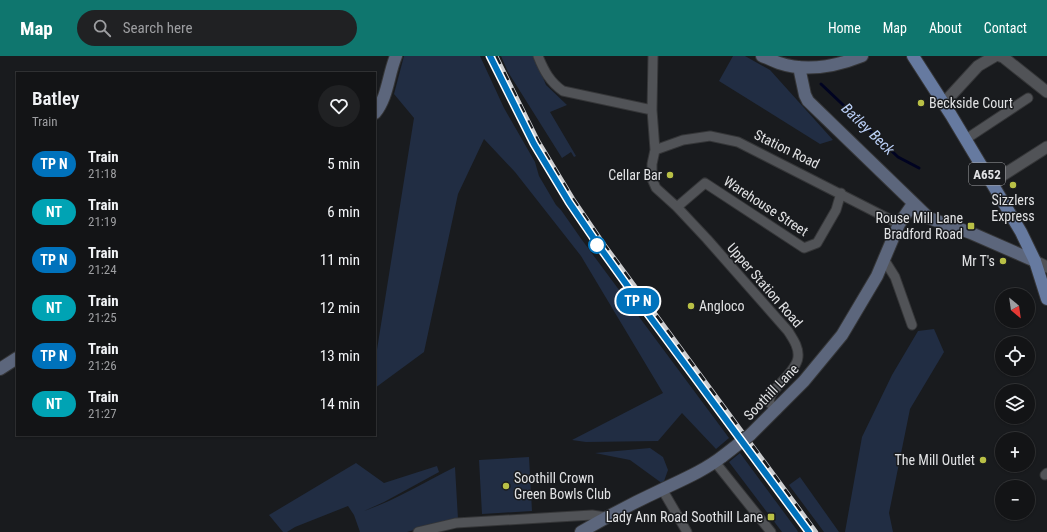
<!DOCTYPE html>
<html lang="en">
<head>
<meta charset="utf-8">
<style>
  body { margin:0; font-family:"Roboto Condensed",sans-serif; background:#202123; color:#f1f3f6; height:100vh; display:flex; flex-direction:column; font-size:15px; white-space:nowrap }
  * { box-sizing:border-box; margin:0 }
  p { font-size:13px; color:#9d9ea1 }
  .icon { flex:none; width:22px; height:22px; fill:none; stroke:currentColor; stroke-width:2; stroke-linecap:round; stroke-linejoin:round }
  .map { position:relative; flex:1; overflow:hidden }
  .drawer { position:absolute; left:16px; top:16px; width:360px; height:364px; display:flex; flex-direction:column; background:#131416; border-radius:0px; box-shadow:0 1px 3px #0004,0 0 0 1px #323335 }
  .drawer>* { flex:none }
  .badge { padding:0 8px; border-radius:13px; font-size:14px; line-height:26px }
  .needle { width:26px; rotate:151deg }
  .tools { position:absolute; left:995px; top:232px; display:grid; gap:8px }
  .tools a { display:grid; place-items:center; width:40px; height:40px; border-radius:50%; background:#131416; box-shadow:0 1px 3px #0004,0 0 0 1px #323335; font-size:20px }
  .map>.badge { position:absolute; translate:-50% -50%; box-shadow:0 0 0 2px #fff }
  .round { display:grid; place-items:center; flex:none; width:42px; height:42px; border-radius:21px; background:#202123 }
  .headline { display:flex; align-items:center; justify-content:space-between; height:68px; padding:0 16px }
  h1 { font-size:19px; font-weight:600; line-height:30px }
  ul { padding:0; list-style:none }
  li { display:flex; align-items:center; gap:12px; height:48px; padding:0 16px }
  li div { flex:1 }
  li b { display:block; font-size:15px }
  li em { font-style:normal }
  li .badge { min-width:44px; font-weight:700; text-align:center }
  header { display:flex; align-items:center; gap:24px; box-sizing:border-box; height:56px; padding:0 20px; background:#0f766e; color:#fff }
  header strong { font-size:19px }
  nav { display:flex; gap:22px; margin-inline-start:auto; font-size:14px }
  .search { width:280px; height:36px; background:#202123; display:flex; align-items:center; gap:10px; box-sizing:border-box; padding:0 14px; border-radius:22px; color:#9d9ea1; font-size:15px }
  .map>svg:first-child { display:block }
  .green { fill:#212d43 }
  .lines { fill:none; stroke-linecap:round; stroke-linejoin:round }
  .stream { stroke:#000321; stroke-width:3 }
  .minor-casing { stroke:#353638; stroke-width:11 }
  .tertiary-casing { stroke:#353638; stroke-width:13 }
  .secondary-casing { stroke:#353638; stroke-width:14 }
  .primary-casing { stroke:#353638; stroke-width:14 }
  .minor { stroke:#515357; stroke-width:9 }
  .tertiary { stroke:#515357; stroke-width:11 }
  .secondary { stroke:#5c667c; stroke-width:12 }
  .primary { stroke:#667aa0; stroke-width:12 }
  .rail-casing { stroke:#cacbcd; stroke-width:4.5 }
  .rail { stroke:#191b1e; stroke-width:3; stroke-dasharray:9; stroke-linecap:butt }
  .secondary-bridge-casing { stroke:#353638; stroke-width:14; stroke-linecap:butt }
  .secondary-bridge { stroke:#5c667c; stroke-width:12 }
  .line-casing { stroke:#fff; stroke-width:9 }
  .line { stroke:#0072bc; stroke-width:6 }
  .poi-dot { fill:#b9c046; stroke:#191b1e; stroke-width:1.5 }
  .stop-dot { fill:#fff; stroke:#0072bc; stroke-width:2 }
  .labels { text-anchor:middle; stroke-width:3; stroke-linejoin:round; paint-order:stroke }
  .shield { fill:#191b1e; stroke:#a5a6a9; stroke-width:1 }
  .shield-label { font-size:13px; font-weight:bold; fill:#e1e2e4 }
  .poi-label { font-size:14px; fill:#e1e2e4; stroke:#191b1e; text-anchor:end }
  .street-label { font-size:14px; fill:#e1e2e4; stroke:#191b1e }
  .water-label { font-size:15px; font-style:italic; fill:#bbd0f8; stroke:#191b1e }
</style>
</head>
<body>
<header>
<strong>Map</strong>
<div class="search"><svg class="icon" aria-label="search" viewBox="0 0 24 24"><circle cx="10" cy="10" r="6"/><path d="M15 15l6 6"/></svg>Search here</div>
<nav><a>Home</a><a>Map</a><a>About</a><a>Contact</a></nav>
</header>
<div class="map">
<svg width="1047" height="476" viewBox="0 0 1047 476">
  <rect width="100%" height="100%" fill="#191b1e"/>
  <path class="green" d="M 404,0 L 480,0 L 504,52 L 535,106 L 539,120 L 556,149 L 561,154 L 582,184 L 729,382 L 716,393 L 682,357 L 658,385 L 586,386 L 572,384 L 663,337 L 581,200 L 515,116 L 484,83 L 458,138 L 424,296 L 375,332 L 375,306 L 414,62 L 394,38 Z
    M 501,0 L 534,0 L 546,29 L 567,49 L 550,56 L 576,100 L 574,101 L 571,96 L 562,102 L 508,16 Z
    M 733,0 L 745,0 L 770,14 L 833,84 L 820,88 L 719,25 Z
    M 934,273 L 944,296 L 910,353 L 889,457 L 893,476 L 845,476 L 862,381 L 892,319 L 918,275 Z
    M 650,392 L 663,401 L 668,414 L 663,428 L 630,404 L 595,397 Z
    M 740,397 L 797,474 L 798,476 L 782,476 L 729,406 Z
    M 529,401 L 532,455 L 482,458 L 479,404 Z
    M 356,407 L 384,427 L 437,410 L 439,416 L 384,446 L 364,455 C 396,444 425,426 455,411 L 458,463 L 441,466 L 407,476 L 360,476 L 354,459 L 348,450 L 295,471 L 287,476 L 283,476 L 269,459 Z
    M 800,421 L 839,476 L 824,476 L 789,429 Z"/>
  <g class="lines">
    <path class="stream" d="M 821,28 L 898,101 L 919,112"/>
    <g class="minor-casing">
      <path id="minor" d="M 538,0 C 544,15 550,26 563,35 L 652,54
        M 653,0 L 652,54 L 655,94 L 652,108 L 652,123 L 656,132 L 677,151 L 707,183 L 788,275 C 793,283 799,291 798,301 C 797,317 765,336 770,347 C 771,349 775,352 777,354
        M 966,83 L 1028,42
        M 655,94 L 683,84 L 710,80 L 738,86 L 899,168
        M 677,151 L 705,127 L 804,192 L 817,187 L 836,154 L 841,137
        M 885,205 L 895,221 L 912,269
        M 715,406 L 771,476
        M 1045,419 L 1047,417
        M 662,433 L 687,476
        M 418,476 L 456,467 L 592,459 L 605,461"/>
    </g>
    <g class="tertiary-casing">
      <path id="tertiary" d="M 1000,0 L 1003,1 L 1047,36
        M 944,47 L 978,10 L 995,0
        M 992,126 L 1047,91
        M 1035,205 L 1047,211"/>
    </g>
    <g class="secondary-casing">
      <path id="secondary" d="M 762,0 C 768,2 773,5 779,7 C 806,16 837,10 862,0
        M 799,11 L 805,39 L 808,45 L 929,162 L 971,177 L 1035,205
        M 375,57 C 388,41 388,19 396,0
        M 0,313 L 17,302
        M 750,379 L 804,325 L 842,279 L 877,220 L 899,168 L 913,148
        M 581,476 C 608,460 635,446 663,433 C 684,423 705,414 723,400"/>
    </g>
    <g class="primary-casing">
      <path id="primary" d="M 913,0 L 951,59 L 1021,176 L 1035,205 L 1047,243"/>
    </g>
    <use href="#minor" class="minor"/>
    <use href="#tertiary" class="tertiary"/>
    <use href="#secondary" class="secondary"/>
    <use href="#primary" class="primary"/>
    <g class="rail-casing">
      <path id="rail" d="M 496,0 L 538,85 L 573,143 L 603,187 L 816,476"/>
    </g>
    <use href="#rail" class="rail"/>
    <g class="secondary-bridge-casing">
      <path id="secondary-bridge" d="M 723,400 L 750,379"/>
    </g>
    <use href="#secondary-bridge" class="secondary-bridge"/>
  </g>
  <g class="lines">
    <g class="line-casing">
      <path id="line" d="M 490,0 L 534,88 L 569,146 L 599,190 L 642,250 L 809,476"/>
    </g>
    <use href="#line" class="line"/>
  </g>
  <g class="poi-dot">
    <circle cx="921" cy="47" r="4"/>
    <circle cx="670" cy="119" r="4"/>
    <circle cx="1013" cy="129" r="4"/>
    <rect x="967" y="166" width="8" height="8" rx="2"/>
    <circle cx="1003" cy="205" r="4"/>
    <circle cx="691" cy="250" r="4"/>
    <circle cx="983" cy="404" r="4"/>
    <circle cx="506" cy="430" r="4"/>
    <rect x="767" y="457" width="8" height="8" rx="2"/>
  </g>
  <circle class="stop-dot" cx="597" cy="189" r="8"/>
  <g class="labels">
    <rect class="shield" x="969" y="107" width="36" height="22" rx="3"/>
    <g class="shield-label">
      <text x="987" y="123">A652</text>
    </g>
    <g class="poi-label">
      <text x="929" y="52" text-anchor="start">Beckside Court</text>
      <text x="662" y="124">Cellar Bar</text>
      <text x="1013" y="149" text-anchor="middle">Sizzlers<tspan x="1013" dy="16">Express</tspan></text>
      <text x="963" y="167">Rouse Mill Lane<tspan x="963" dy="16">Bradford Road</tspan></text>
      <text x="995" y="210">Mr T's</text>
      <text x="699" y="255" text-anchor="start">Angloco</text>
      <text x="975" y="409">The Mill Outlet</text>
      <text x="514" y="427" text-anchor="start">Soothill Crown<tspan x="514" dy="16">Green Bowls Club</tspan></text>
      <text x="763" y="466">Lady Ann Road Soothill Lane</text>
    </g>
    <g class="street-label">
      <text transform="translate(787 93) rotate(26)" y="5">Station Road</text>
      <text transform="translate(766 150) rotate(33)" y="5">Warehouse Street</text>
      <text transform="translate(765 229) rotate(49)" y="5">Upper Station Road</text>
      <text transform="translate(771 336) rotate(-46)" y="5">Soothill Lane</text>
    </g>
    <g class="water-label">
      <text transform="translate(868 73) rotate(44)" y="5">Batley Beck</text>
    </g>
  </g>
</svg>
<div class="tools">
<a><svg class="needle" viewBox="-14 -14 28 28"><path d="M0-13l5 13h-10z" fill="#e53935"/><path d="M0 13l5-13h-10z" fill="#9d9ea1"/></svg></a>
<a><svg class="icon" aria-label="locate" viewBox="0 0 24 24"><circle cx="12" cy="12" r="6"/><path d="M12 2v4M12 18v4M2 12h4M18 12h4"/></svg></a>
<a><svg class="icon" aria-label="layers" viewBox="0 0 24 24"><path d="M12 4l9 5-9 5-9-5zM3 14l9 5 9-5"/></svg></a>
<a>+</a>
<a>−</a>
</div>
<b class="badge" style="left:638px;top:245px;background:#0072bc;color:#fff">TP N</b>
<section class="drawer">
<div class="headline"><div><h1>Batley</h1><p>Train</p></div><a class="round"><svg class="icon" aria-label="heart" viewBox="0 0 24 24"><path d="M12 20l-8-8c-3-5 5-10 8-4 3-6 11-1 8 4z"/></svg></a></div>
<ul>
<li><span class="badge" style="background:#0072bc;color:#fff">TP N</span><div><b>Train</b><p>21:18</p></div><em>5 min</em></li>
<li><span class="badge" style="background:#00a3b4;color:#fff">NT</span><div><b>Train</b><p>21:19</p></div><em>6 min</em></li>
<li><span class="badge" style="background:#0072bc;color:#fff">TP N</span><div><b>Train</b><p>21:24</p></div><em>11 min</em></li>
<li><span class="badge" style="background:#00a3b4;color:#fff">NT</span><div><b>Train</b><p>21:25</p></div><em>12 min</em></li>
<li><span class="badge" style="background:#0072bc;color:#fff">TP N</span><div><b>Train</b><p>21:26</p></div><em>13 min</em></li>
<li><span class="badge" style="background:#00a3b4;color:#fff">NT</span><div><b>Train</b><p>21:27</p></div><em>14 min</em></li>
</ul>
</section>
</div>
</body>
</html>
